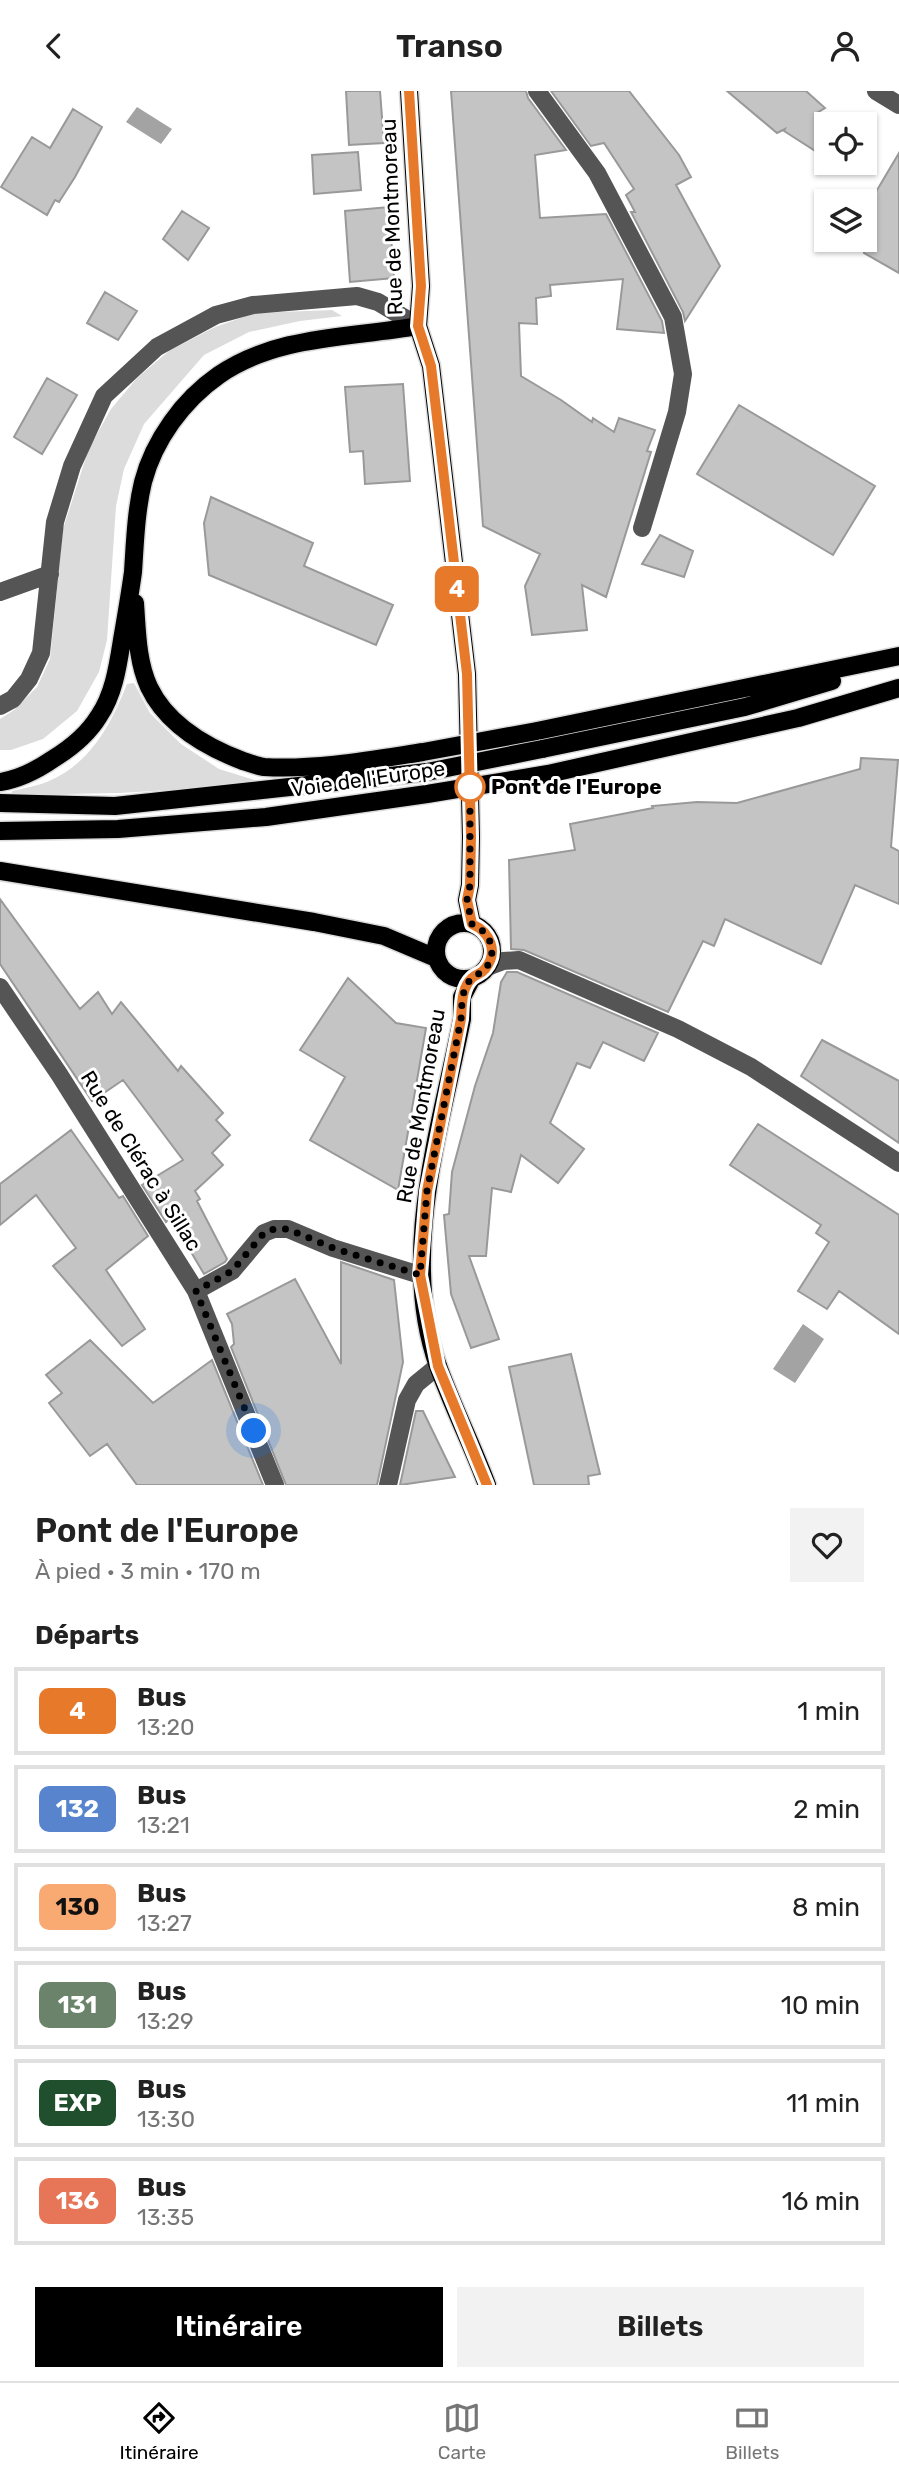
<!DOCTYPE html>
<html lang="fr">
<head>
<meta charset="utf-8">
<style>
  body { margin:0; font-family:Rubik,sans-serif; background:#f2f2f2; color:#222; height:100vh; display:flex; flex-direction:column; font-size:26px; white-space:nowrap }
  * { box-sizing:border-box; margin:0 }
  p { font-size:23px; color:#767676 }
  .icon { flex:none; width:38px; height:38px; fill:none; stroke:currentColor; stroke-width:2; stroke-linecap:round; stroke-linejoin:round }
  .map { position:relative; height:1394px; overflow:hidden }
  .panel { display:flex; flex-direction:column; background:#fff; flex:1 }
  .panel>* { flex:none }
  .badge { padding:0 14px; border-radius:10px; font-size:24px; line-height:46px }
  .buttons { position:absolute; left:814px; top:21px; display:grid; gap:14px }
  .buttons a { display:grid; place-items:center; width:63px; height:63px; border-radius:0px; background:#fff; box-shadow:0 2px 5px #0004; font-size:35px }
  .you { position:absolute; width:35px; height:35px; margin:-18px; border:5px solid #fff; border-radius:50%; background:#1a73e8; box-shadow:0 0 0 10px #1a73e833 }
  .map>.badge { position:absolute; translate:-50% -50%; box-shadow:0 0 0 4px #fff }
  h2 { padding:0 35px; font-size:26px; line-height:63px }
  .round { display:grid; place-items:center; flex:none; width:74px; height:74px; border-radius:0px; background:#f2f2f2 }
  .overview { display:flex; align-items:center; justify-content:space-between; height:119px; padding:0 35px }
  h1 { font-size:33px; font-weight:600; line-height:52px }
  .action { display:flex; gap:14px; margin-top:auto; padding:14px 35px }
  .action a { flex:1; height:80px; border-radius:0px; background:#000; color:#fff; font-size:28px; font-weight:600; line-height:80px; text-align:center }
  .action a+a { background:#f2f2f2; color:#222 }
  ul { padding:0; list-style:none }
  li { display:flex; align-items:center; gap:21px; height:88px; margin:0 14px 10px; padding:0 21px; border:4px solid #e0e0e0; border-radius:0px }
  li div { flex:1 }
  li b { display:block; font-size:26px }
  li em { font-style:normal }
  li .badge { min-width:77px; font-weight:700; text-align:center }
  header { display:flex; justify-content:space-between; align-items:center; height:91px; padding:0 35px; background:#fff; font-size:32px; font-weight:600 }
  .tab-bar { display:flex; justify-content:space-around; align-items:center; height:98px; border-top:2px solid #e0e0e0; background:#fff; font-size:19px; color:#767676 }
  .tab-bar a { display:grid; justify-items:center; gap:4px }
  .tab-bar .on { color:#000 }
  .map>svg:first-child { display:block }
  .green { fill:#dcdcdc }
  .water { fill:#a3a3a3 }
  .building { fill:#c4c4c4; stroke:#999; stroke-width:2 }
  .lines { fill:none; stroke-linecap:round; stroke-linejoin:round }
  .major-casing { stroke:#dbdbdb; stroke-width:21 }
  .minor { stroke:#555; stroke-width:18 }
  .major { stroke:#000; stroke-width:18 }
  .major-bridge-casing { stroke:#dbdbdb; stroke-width:21; stroke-linecap:butt }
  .major-bridge { stroke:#000; stroke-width:18 }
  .line-casing { stroke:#fff; stroke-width:16 }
  .line { stroke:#e7792b; stroke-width:10 }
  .walk { stroke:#000; stroke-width:7; stroke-dasharray:0 12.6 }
  .stop-dot { fill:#fff; stroke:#e7792b; stroke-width:3.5 }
  .labels { text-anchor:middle; stroke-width:6; stroke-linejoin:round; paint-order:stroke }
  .street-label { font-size:21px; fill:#000; stroke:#fff }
  .stop-label { font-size:21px; font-weight:bold; fill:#000; stroke:#fff; text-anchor:start }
</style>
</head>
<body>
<header><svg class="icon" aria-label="back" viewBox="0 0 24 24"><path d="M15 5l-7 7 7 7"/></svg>Transo<svg class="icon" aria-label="person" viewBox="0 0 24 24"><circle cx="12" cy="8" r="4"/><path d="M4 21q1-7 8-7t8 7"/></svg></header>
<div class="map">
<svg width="899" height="1394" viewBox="0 0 899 1394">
  <rect width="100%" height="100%" fill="#fff"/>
  <path class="green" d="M 332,219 L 342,225 L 300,230 L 249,241 L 204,264 L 144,333 L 124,378 L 116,415 L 107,549 L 99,581 L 77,620 L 43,648 L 11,659 L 0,659 L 0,628 L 14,619 L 37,596 L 50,568 L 63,438 L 89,357 L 111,318 L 137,287 L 169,260 L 215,236 L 255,222 Z
    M 134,592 L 150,622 L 181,653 L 219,678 L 267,693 L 120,702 L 12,704 L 12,700 C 24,697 38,695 49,690 C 91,672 111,633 127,593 Z"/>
  <path class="water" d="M 137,16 L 172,38 L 161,53 L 126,31 Z
    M 803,1233 L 824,1248 L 795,1292 L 773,1278 Z"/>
  <path class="building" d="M 346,0 L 380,0 L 384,52 L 349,54 Z
    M 451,0 L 526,0 L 528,7 L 566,59 L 535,64 L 540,127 L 606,123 L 662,230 L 664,242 L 617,238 L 623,188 L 550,194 L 551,205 L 536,207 L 537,233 L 519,232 L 521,285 L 561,309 L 592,331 L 593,327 L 614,341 L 619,327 L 655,339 L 647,360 L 651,361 L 606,506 L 582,494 L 587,539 L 532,544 L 525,495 L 540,463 L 483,435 Z
    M 551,0 L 629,0 L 679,64 L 691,86 L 676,94 L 720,175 L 685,230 L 683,221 L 631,121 L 635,121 L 626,104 L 634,98 L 604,52 L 591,55 Z
    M 727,0 L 806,0 L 825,17 L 815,23 L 833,33 L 826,33 L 826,47 L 817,61 L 784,40 L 785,38 L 777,42 Z
    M 73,18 L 102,36 L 75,86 L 59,111 L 55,109 L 47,124 L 1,96 L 32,46 L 50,57 Z
    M 358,61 L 361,99 L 314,103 L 312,64 Z
    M 899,62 L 899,182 L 864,162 L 864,121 Z
    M 389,116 L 394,187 L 350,191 L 345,120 Z
    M 182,120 L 209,137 L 188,169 L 163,148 Z
    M 105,201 L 137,220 L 118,249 L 87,232 Z
    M 47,287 L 77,304 L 42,363 L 14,346 Z
    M 403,293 L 410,390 L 365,393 L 363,360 L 350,361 L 345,296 Z
    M 739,314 L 875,395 L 833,464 L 697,383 Z
    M 211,406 L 313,452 L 304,475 L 393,514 L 376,554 L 209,484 L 204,432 Z
    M 660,444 L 693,460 L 684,486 L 642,473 Z
    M 861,667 L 898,669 L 891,756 L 899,760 L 899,813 L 855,794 L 821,873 L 725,828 L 714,855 L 703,850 L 668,921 L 524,859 L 511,858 L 509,769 L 575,759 L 570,733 L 653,717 L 652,715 L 697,711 L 737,712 L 860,678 Z
    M 0,808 L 80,918 L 98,901 L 112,923 L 121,911 L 178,980 L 181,975 L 223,1022 L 216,1029 L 230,1044 L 212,1062 L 223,1074 L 195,1100 L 200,1108 L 197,1110 L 227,1168 L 225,1171 L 204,1183 L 171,1127 L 166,1131 L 142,1094 L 183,1069 L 123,989 L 92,1010 L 0,873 Z
    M 507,881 L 517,881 L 658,942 L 644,970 L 603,951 L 590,977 L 577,972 L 550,1032 L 584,1058 L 558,1092 L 521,1064 L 511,1101 L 492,1097 L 486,1165 L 469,1165 L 499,1248 L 471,1257 L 451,1203 L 444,1124 L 449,1123 L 452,1081 L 475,995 L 493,942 L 501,891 Z
    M 348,887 L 396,932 L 426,937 L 398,1099 L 310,1049 L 345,986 L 300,959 Z
    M 822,949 L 899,990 L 899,1052 L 801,985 Z
    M 758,1033 L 899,1124 L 899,1243 L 839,1200 L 827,1218 L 798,1200 L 829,1151 L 816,1142 L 821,1134 L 730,1074 Z
    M 71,1039 L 119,1107 L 123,1105 L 148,1145 L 106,1179 L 145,1238 L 122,1255 L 53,1175 L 76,1157 L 36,1104 L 0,1134 L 0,1093 Z
    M 341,1171 L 394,1189 L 403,1271 L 377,1394 L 286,1394 L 231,1256 L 234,1253 L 232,1233 L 227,1223 L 295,1188 L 341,1273 Z
    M 90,1249 L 153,1312 L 212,1269 L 263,1394 L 137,1394 L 107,1353 L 90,1365 L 49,1312 L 62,1302 L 46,1284 Z
    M 571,1263 L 600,1383 L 588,1385 L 589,1394 L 534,1394 L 509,1276 Z
    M 416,1320 L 423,1320 L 455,1386 L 400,1394 Z"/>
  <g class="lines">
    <g class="major-casing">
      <path id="major" d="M 409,0 L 421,195 L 418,235 L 431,275 L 467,583 L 471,746 L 470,794 L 467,809 L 472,833
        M 135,512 C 137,539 137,570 149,596 C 167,634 206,656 243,670 C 250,672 257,675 264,676 C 317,679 371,669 423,661
        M 537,640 L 899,565
        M 542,658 L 745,616 L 832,590
        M 548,683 L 798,627 L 899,597
        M 0,691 C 19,688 37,679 53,668 C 71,657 88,643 99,625 C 114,603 118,574 122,549 C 126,526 130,503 133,481 C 135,451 136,420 143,391 C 154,349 183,309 219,284 C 277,244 351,247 418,235
        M 0,712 L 115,715 L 427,681
        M 0,740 L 118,738 L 266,726 L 427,703
        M 0,780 L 314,831 L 384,845 L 436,867
        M436 860a28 28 0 1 1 56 0a28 28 0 1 1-56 0Z
        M 472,887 L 462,906 L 462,928 C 440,1039 399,1165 438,1275 C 453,1316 472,1354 487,1394"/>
    </g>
    <path class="minor" d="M 537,0 L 597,82 L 673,226 L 683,283 L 677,321 L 642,437
      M 876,0 L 899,14
      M 0,501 L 50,483
      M 0,615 L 13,608 L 29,588 L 41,562 L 55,431 L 72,375 L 104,305 L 157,256 L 216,224 L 253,214 L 357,205 L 378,211 L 418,235
      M 487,876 L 503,870 L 519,869 L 678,938 L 751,976 L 899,1072
      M 0,896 L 59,983 L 196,1200 L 275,1394
      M 196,1200 L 232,1180 L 264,1142 L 274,1138 L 288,1138 L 333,1157 L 420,1184
      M 388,1394 L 407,1309 L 416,1293 L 438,1275"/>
    <use href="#major" class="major"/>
    <g class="major-bridge-casing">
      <path id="major-bridge" d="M 423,661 L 537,640
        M 427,681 L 542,658
        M 427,703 L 548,683"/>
    </g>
    <use href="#major-bridge" class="major-bridge"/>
  </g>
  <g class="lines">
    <g class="line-casing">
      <path id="line" d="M 409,0 L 421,195 L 418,235 L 431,275 L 467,583 L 471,746 L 470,794 L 467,809 L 472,833 C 490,841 499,861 485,878 C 481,883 476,883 472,887 C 461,897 462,915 461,928 L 427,1100 L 420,1184 L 438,1275 L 487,1394"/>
    </g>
    <use href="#line" class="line"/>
    <path class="walk" d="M 254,1340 L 196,1200 L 232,1180 L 264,1142 L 274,1138 L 288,1138 L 333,1157 L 420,1184 L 427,1100 L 461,928 C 462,915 461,897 472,887 C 476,883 481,883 485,878 C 499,861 490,841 472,833 L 467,809 L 470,794 L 470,691 L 470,696"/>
  </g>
  <circle class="stop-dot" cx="470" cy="696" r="14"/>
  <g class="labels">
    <g class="street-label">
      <text transform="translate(392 126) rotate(-92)" y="7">Rue de Montmoreau</text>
      <text transform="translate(368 688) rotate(-8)" y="7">Voie de l'Europe</text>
      <text transform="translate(421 1015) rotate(-80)" y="7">Rue de Montmoreau</text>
      <text transform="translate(141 1070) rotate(58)" y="7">Rue de Clérac à Sillac</text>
    </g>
    <g class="stop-label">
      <text x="491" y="703">Pont de l'Europe</text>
    </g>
  </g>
</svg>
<div class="buttons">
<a><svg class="icon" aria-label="locate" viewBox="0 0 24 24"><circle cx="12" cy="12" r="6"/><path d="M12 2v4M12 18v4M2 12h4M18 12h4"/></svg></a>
<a><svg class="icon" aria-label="layers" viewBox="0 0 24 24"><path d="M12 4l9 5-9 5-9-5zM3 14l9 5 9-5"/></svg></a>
</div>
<div class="you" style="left:254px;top:1340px"></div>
<b class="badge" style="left:457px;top:498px;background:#e7792b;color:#fff">4</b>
</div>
<section class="panel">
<div class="overview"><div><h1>Pont de l'Europe</h1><p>À pied · 3 min · 170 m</p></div><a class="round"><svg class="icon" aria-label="heart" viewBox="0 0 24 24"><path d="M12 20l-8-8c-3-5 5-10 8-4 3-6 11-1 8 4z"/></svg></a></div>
<h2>Départs</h2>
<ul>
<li><span class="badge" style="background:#e7792b;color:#fff">4</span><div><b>Bus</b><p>13:20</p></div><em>1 min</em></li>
<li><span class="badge" style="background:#5784cc;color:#fff">132</span><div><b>Bus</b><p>13:21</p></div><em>2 min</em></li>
<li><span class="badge" style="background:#f9a972;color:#111">130</span><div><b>Bus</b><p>13:27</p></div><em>8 min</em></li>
<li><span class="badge" style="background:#6b836b;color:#fff">131</span><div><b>Bus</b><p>13:29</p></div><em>10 min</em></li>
<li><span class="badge" style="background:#204f2d;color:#fff">EXP</span><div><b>Bus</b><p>13:30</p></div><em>11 min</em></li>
<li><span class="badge" style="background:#e77557;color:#fff">136</span><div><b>Bus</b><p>13:35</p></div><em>16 min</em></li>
</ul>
<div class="action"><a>Itinéraire</a><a>Billets</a></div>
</section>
<nav class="tab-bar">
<a class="on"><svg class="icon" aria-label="directions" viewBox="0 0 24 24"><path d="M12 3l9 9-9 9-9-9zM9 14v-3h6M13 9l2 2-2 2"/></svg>Itinéraire</a>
<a><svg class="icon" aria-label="map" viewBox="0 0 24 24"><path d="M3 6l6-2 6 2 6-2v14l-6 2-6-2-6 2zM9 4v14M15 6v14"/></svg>Carte</a>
<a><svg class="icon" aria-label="tickets" viewBox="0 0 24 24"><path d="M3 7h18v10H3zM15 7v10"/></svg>Billets</a>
</nav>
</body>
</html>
